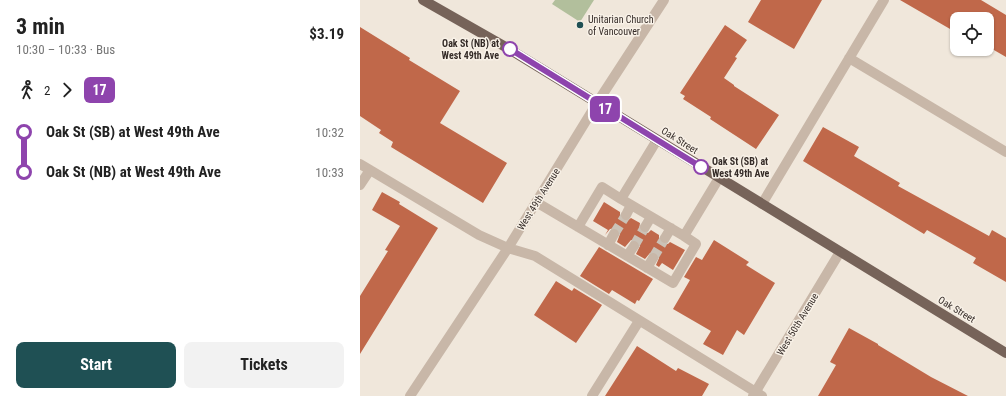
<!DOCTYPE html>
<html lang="en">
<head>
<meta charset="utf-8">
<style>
  body { margin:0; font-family:"Roboto Condensed",sans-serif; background:#f2f2f2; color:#222; height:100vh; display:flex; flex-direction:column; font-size:15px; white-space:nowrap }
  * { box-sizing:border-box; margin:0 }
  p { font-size:13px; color:#767676 }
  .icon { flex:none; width:22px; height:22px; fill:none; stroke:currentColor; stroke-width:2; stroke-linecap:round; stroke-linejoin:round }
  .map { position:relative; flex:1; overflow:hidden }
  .side { display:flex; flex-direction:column; background:#fff; width:360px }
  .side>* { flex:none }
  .badge { padding:0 8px; border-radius:6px; font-size:14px; line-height:26px }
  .tools { position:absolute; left:590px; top:12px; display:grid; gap:8px }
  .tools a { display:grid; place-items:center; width:44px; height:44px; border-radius:8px; background:#fff; box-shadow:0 1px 3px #0004; font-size:20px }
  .map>.badge { position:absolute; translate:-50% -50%; box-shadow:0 0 0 2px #fff }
  .legs { display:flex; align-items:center; gap:6px; height:44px; padding:0 16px; font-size:13px }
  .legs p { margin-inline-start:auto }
  .head { display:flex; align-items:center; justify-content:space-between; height:68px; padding:0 16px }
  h1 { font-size:22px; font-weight:700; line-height:30px }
  .button { display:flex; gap:8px; margin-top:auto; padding:8px 16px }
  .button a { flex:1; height:46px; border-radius:8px; background:#1f5054; color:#fff; font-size:16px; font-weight:700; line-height:46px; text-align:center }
  .button a+a { background:#f2f2f2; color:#222 }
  ul { padding:0 16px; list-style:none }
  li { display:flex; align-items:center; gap:14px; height:40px; font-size:15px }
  li i { display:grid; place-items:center; width:6px; height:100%; margin:0 5px; background:currentColor }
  li i::after { content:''; width:10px; height:10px; margin:-5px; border:3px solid; border-radius:50%; background:#fff }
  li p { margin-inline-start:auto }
  li:first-child i { background:linear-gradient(#0000 50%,currentColor 0) }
  li:last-child i { background:linear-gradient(currentColor 50%,#0000 0) }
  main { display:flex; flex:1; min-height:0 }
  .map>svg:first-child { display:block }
  .green { fill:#b2bf9c }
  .building { fill:#c0684a }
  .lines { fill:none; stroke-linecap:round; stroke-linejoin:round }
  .minor-tunnel { stroke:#cbc2b7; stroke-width:10; stroke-dasharray:10 5; stroke-linecap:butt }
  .minor { stroke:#c8b7a8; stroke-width:10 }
  .major { stroke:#766359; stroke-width:10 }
  .line-1-casing { stroke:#fff; stroke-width:9 }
  .line-1 { stroke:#8e44ad; stroke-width:6 }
  .poi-dot { fill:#1f5054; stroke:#f8f1e7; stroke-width:1.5 }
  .stop-1-dot { fill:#fff; stroke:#8e44ad; stroke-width:2 }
  .labels { text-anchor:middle; stroke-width:3; stroke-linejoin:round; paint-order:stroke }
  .poi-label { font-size:10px; fill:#352c28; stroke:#f8f1e7; text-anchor:start }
  .stop-label { font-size:10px; font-weight:bold; fill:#352c28; stroke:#f8f1e7; text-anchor:end }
  .street-label { font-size:10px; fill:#352c28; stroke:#f8f1e7 }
</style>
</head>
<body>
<main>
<section class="side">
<div class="head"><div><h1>3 min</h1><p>10:30 – 10:33 · Bus</p></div><b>$3.19</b></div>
<div class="legs"><svg class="icon" aria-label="walk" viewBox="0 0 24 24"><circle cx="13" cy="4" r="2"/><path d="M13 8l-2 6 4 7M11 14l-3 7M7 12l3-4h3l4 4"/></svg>2<svg class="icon" aria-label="forward" viewBox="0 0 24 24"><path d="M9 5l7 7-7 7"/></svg><b class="badge" style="background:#8e44ad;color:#fff">17</b></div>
<ul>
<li><i style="color:#8e44ad"></i><b>Oak St (SB) at West 49th Ave</b><p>10:32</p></li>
<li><i style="color:#8e44ad"></i><b>Oak St (NB) at West 49th Ave</b><p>10:33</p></li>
</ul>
<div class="button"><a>Start</a><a>Tickets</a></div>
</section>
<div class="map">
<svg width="646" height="396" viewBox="0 0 646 396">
  <rect width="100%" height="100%" fill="#f0e7db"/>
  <path class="green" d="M 195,0 L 234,0 L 220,22 L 192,4 Z"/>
  <path class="building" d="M 401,0 L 462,0 L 434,49 L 388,22 Z
    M 540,0 L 621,0 L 646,15 L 646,57 L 627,46 L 627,19 L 597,19 L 597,33 Z
    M 365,25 L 387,40 L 375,57 L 377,58 L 364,78 L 374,85 L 374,86 L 419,115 L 396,149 L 350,119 L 351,117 L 323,99 L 325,96 L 320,93 Z
    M 0,27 L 50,58 L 49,60 L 100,91 L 80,123 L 147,163 L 123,203 L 31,147 L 33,142 L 19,133 L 21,130 L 0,116 Z
    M 463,127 L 499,147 L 494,156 L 540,183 L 538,186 L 629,236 L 632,230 L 646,238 L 646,282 L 613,263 L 616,258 L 567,230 L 564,234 L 443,161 Z
    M 22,192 L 40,202 L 39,204 L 78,228 L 0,354 L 0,296 L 28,251 L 25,250 L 40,226 L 12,210 Z
    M 244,202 L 260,212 L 260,216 L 263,221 L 267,221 L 271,218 L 280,223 L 279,230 L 282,233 L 288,233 L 291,230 L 299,235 L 299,241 L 302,244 L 308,244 L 310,242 L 325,250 L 313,270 L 302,263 L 299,267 L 296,265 L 299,258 L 296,252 L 290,253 L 285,259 L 276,254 L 280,246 L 277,240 L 271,240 L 265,247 L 257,242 L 260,234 L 260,231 L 257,228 L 250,229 L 245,235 L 248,230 L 233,221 Z
    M 354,240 L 389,262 L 386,265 L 415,283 L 384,335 L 377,330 L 363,355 L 343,344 L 351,331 L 313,309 L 330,280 L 324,277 L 336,257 L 342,260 Z
    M 239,247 L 293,279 L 279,301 L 277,300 L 275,304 L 252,290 L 249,294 L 220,276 Z
    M 196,281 L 212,291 L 214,288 L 242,305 L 216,343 L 174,315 Z
    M 489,328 L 518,344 L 518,345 L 571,377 L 608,396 L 458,396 L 476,365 L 470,362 Z
    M 277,346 L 316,371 L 318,368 L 349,384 L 342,396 L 245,396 Z"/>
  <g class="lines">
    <path class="minor-tunnel" d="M 254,234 L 266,215
      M 274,246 L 285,227
      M 293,258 L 305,238"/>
    <path class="minor" d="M 489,58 L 646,152
      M 0,164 L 119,235 L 148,248 L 175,256 L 402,396
      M 0,185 L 10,170
      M 261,199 L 324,236
      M 176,202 L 313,283 L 336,244 L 324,236 L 359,178
      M 402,204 L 524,0
      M 266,215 L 271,205
      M 218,227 L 242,187 L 261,199 L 297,140
      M 285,227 L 291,217
      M 305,238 L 311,228
      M 248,245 L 254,234
      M 267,256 L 274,246
      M 287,268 L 293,258
      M 50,396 L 148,248 L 237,103 L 304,0
      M 232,396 L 279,321
      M 393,396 L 480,252"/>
    <path class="major" d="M 63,0 L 149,49 L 646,353"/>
  </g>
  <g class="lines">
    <g class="line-1-casing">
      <path id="line-1" d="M 150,49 L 341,167"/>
    </g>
    <use href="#line-1" class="line-1"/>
  </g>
  <circle class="poi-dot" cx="220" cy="25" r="4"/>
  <g class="stop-1-dot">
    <circle cx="150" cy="49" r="7"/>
    <circle cx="341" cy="167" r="7"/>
  </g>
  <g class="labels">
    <g class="poi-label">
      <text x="228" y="23">Unitarian Church<tspan x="228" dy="12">of Vancouver</tspan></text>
    </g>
    <g class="stop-label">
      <text x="139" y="47">Oak St (NB) at<tspan x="139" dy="12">West 49th Ave</tspan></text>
      <text x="352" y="165" text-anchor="start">Oak St (SB) at<tspan x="352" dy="12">West 49th Ave</tspan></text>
    </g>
    <g class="street-label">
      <text transform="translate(320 140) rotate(32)" y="4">Oak Street</text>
      <text transform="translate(178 199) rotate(-58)" y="4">West 49th Avenue</text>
      <text transform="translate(597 309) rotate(31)" y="4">Oak Street</text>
      <text transform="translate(437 324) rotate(-59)" y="4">West 50th Avenue</text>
    </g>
  </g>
</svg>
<div class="tools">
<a><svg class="icon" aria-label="locate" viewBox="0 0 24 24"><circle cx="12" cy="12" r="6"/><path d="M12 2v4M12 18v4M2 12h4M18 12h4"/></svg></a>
</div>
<b class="badge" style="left:245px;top:109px;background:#8e44ad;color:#fff">17</b>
</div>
</main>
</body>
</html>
